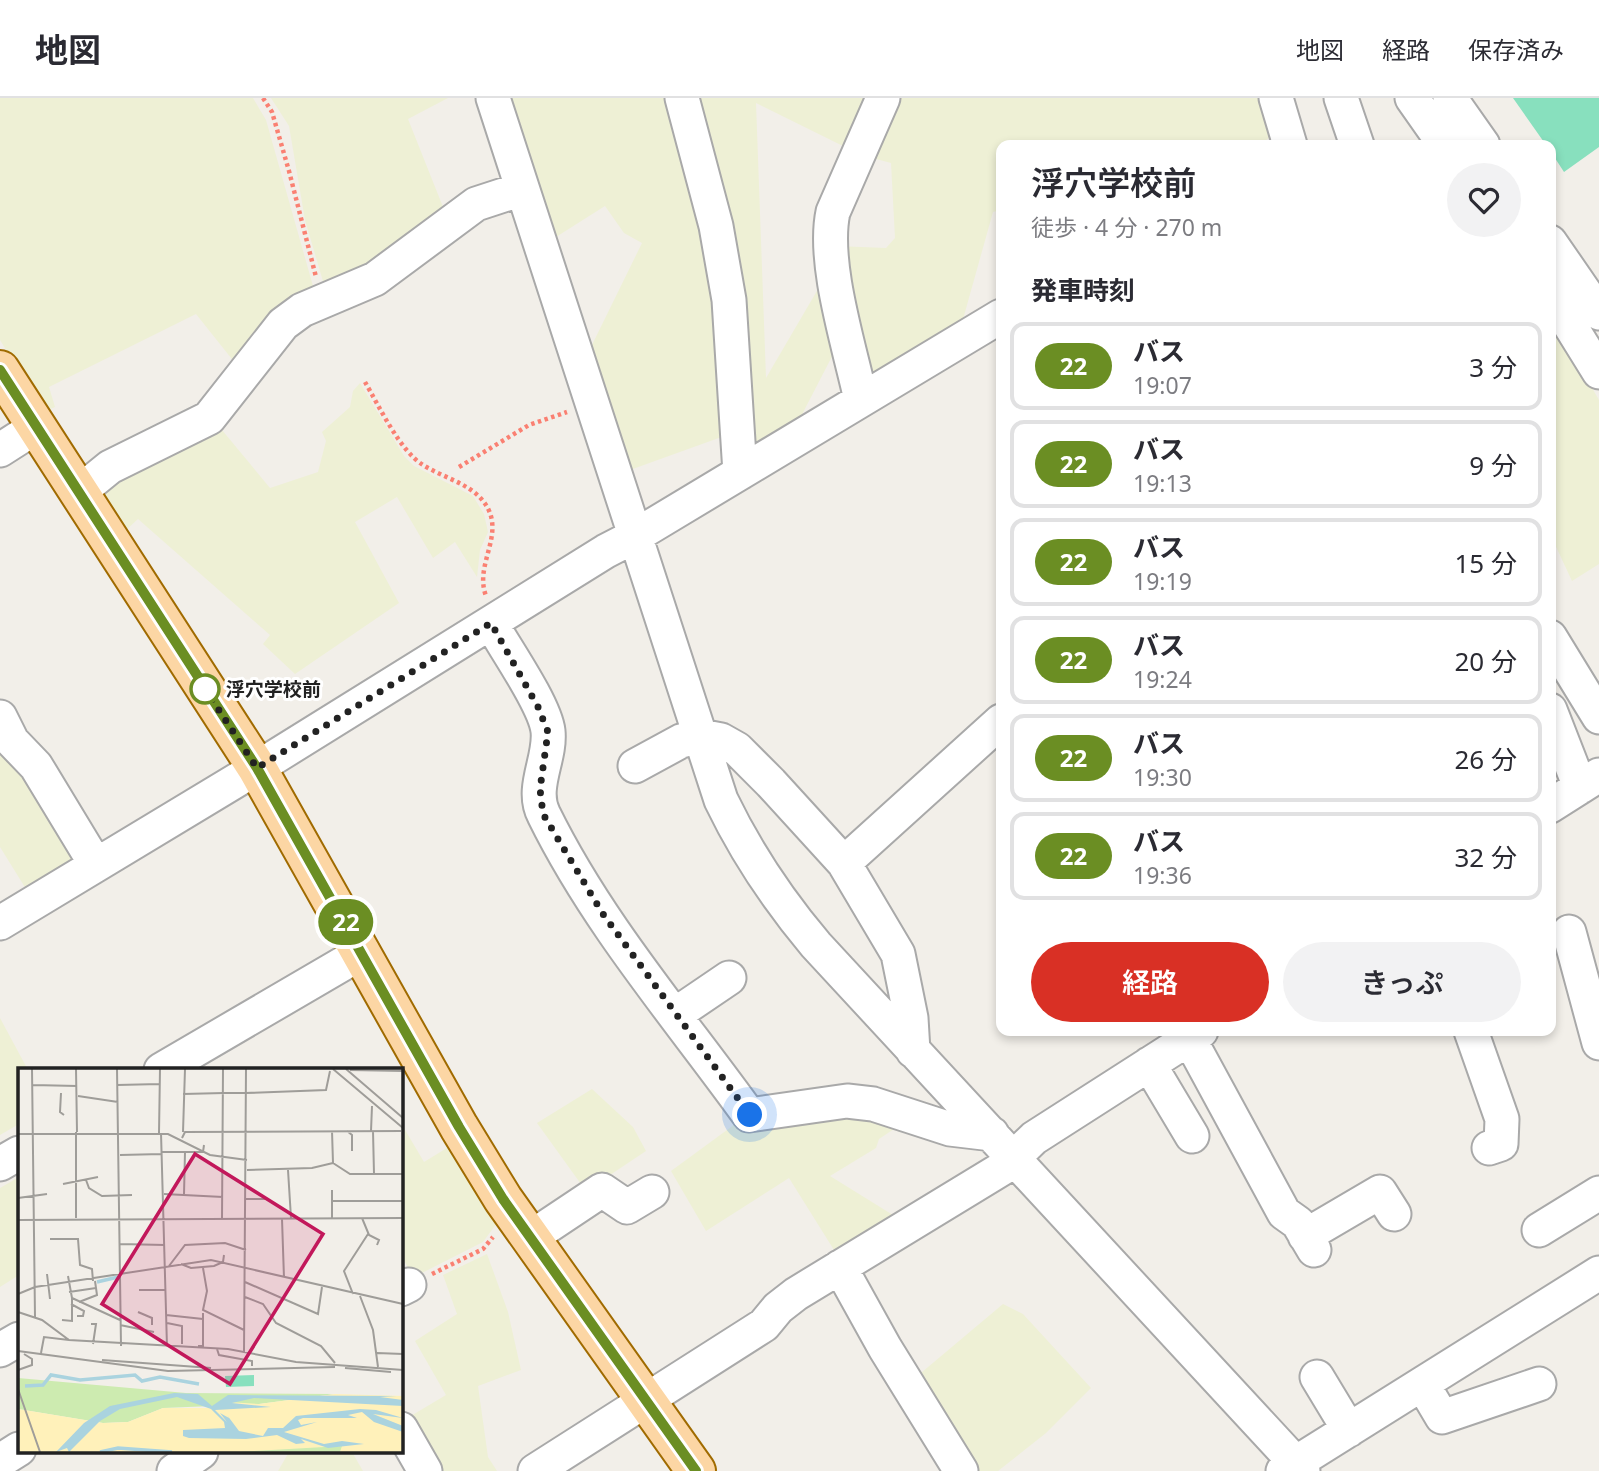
<!DOCTYPE html>
<html lang="ja">
<head>
<meta charset="utf-8">
<style>
  body { margin:0; font-family:"Noto Sans","Noto Sans JP",sans-serif; background:#f2f2f3; color:#2b2b33; height:100vh; display:flex; flex-direction:column; font-size:26px; white-space:nowrap }
  * { box-sizing:border-box; margin:0 }
  p { font-size:23px; color:#7c7c81 }
  .icon { flex:none; width:38px; height:38px; fill:none; stroke:currentColor; stroke-width:2; stroke-linecap:round; stroke-linejoin:round }
  .map { position:relative; flex:1; overflow:hidden }
  .side { position:absolute; left:996px; top:42px; width:560px; height:896px; display:flex; flex-direction:column; background:#fff; border-radius:14px; box-shadow:0 4px 10px #0003 }
  .side>* { flex:none }
  .badge { padding:0 14px; border-radius:23px; font-size:24px; line-height:46px }
  .you { position:absolute; width:35px; height:35px; margin:-18px; border:5px solid #fff; border-radius:50%; background:#1a73e8; box-shadow:0 0 0 10px #1a73e833 }
  .map>.badge { position:absolute; translate:-50% -50%; box-shadow:0 0 0 4px #fff }
  h2 { padding:0 35px; font-size:26px; line-height:63px }
  .round { display:grid; place-items:center; flex:none; width:74px; height:74px; border-radius:37px; background:#f2f2f3 }
  .overview { display:flex; align-items:center; justify-content:space-between; height:119px; padding:0 35px }
  h1 { font-size:33px; font-weight:600; line-height:52px }
  .action { display:flex; gap:14px; margin-top:auto; padding:14px 35px }
  .action a { flex:1; height:80px; border-radius:42px; background:#d93025; color:#fff; font-size:28px; font-weight:600; line-height:80px; text-align:center }
  .action a+a { background:#f2f2f3; color:#2b2b33 }
  ul { padding:0; list-style:none }
  li { display:flex; align-items:center; gap:21px; height:88px; margin:0 14px 10px; padding:0 21px; border:4px solid #e1e1e2; border-radius:14px }
  li div { flex:1 }
  li b { display:block; font-size:26px }
  li em { font-style:normal }
  li .badge { min-width:77px; font-weight:700; text-align:center }
  header { display:flex; align-items:center; gap:42px; box-sizing:border-box; height:98px; padding:0 35px; background:#fff; border-bottom:2px solid #e1e1e2 }
  header strong { font-size:33px }
  nav { display:flex; gap:38px; margin-inline-start:auto; font-size:24px }
  .map>svg:first-child { display:block }
  .farmland { fill:#eef0d5 }
  .pitch { fill:#88e0be }
  .lines { fill:none; stroke-linecap:round; stroke-linejoin:round }
  .minor-casing { stroke:#a9a9a9; stroke-width:37 }
  .major-casing { stroke:#a06b00; stroke-width:42 }
  .path { stroke:#fa8072; stroke-width:4.5; stroke-dasharray:3.5 3.5; stroke-linecap:butt }
  .minor { stroke:#fff; stroke-width:33 }
  .major { stroke:#fcd6a4; stroke-width:38 }
  .line-casing { stroke:#fff; stroke-width:16 }
  .line { stroke:#6b8e23; stroke-width:10 }
  .walk { stroke:#222; stroke-width:7; stroke-dasharray:0 12.6 }
  .stop-dot { fill:#fff; stroke:#6b8e23; stroke-width:3.5 }
  .labels { text-anchor:middle; stroke-width:6; stroke-linejoin:round; paint-order:stroke }
  .stop-label { font-size:19px; font-weight:bold; fill:#222; stroke:#fff; text-anchor:start }
  .inset-river { fill:none; stroke:#aad3df; stroke-width:3.5 }
  .inset-road { fill:none; stroke:#9f9d99; stroke-width:2 }
  .view { fill:#c2185b; fill-opacity:0.15; stroke:#c2185b; stroke-width:3.5 }
  .inset-edge { fill:none; stroke:#222; stroke-width:3.5 }
</style>
</head>
<body>
<header>
<strong>地図</strong>
<nav><a>地図</a><a>経路</a><a>保存済み</a></nav>
</header>
<div class="map">
<svg width="1599" height="1373" viewBox="0 0 1599 1373">
  <rect width="100%" height="100%" fill="#f2efe9"/>
  <path class="farmland" d="M 0,0 L 253,0 L 266,22 L 313,188 L 283,206 L 239,270 L 196,216 L 49,289 L 55,309 L 44,314 L 0,242 Z
    M 271,0 L 448,0 L 408,21 L 447,119 L 327,197 L 305,122 L 289,28 Z
    M 510,0 L 671,0 L 713,160 L 727,337 L 630,372 L 590,251 L 642,145 L 624,135 L 605,108 L 556,139 Z
    M 686,0 L 871,0 L 849,51 L 756,5 L 766,280 L 828,174 L 841,241 L 794,332 L 748,360 Z
    M 890,0 L 1263,0 L 1271,38 L 1260,47 L 1001,47 L 1001,112 L 993,114 L 960,232 L 865,289 L 836,148 L 886,150 L 895,140 L 891,65 L 865,58 Z
    M 1558,231 L 1599,302 L 1599,466 L 1572,483 L 1551,438 L 1550,235 Z
    M 360,285 L 404,358 L 414,368 L 473,398 L 484,416 L 488,434 L 480,452 L 477,479 L 455,444 L 433,460 L 397,399 L 355,424 L 399,505 L 295,576 L 263,546 L 270,537 L 138,421 L 125,433 L 98,387 L 217,326 L 270,390 L 318,374 L 326,343 L 322,334 L 350,309 L 353,293 Z
    M 0,639 L 83,768 L 31,799 L 0,749 Z
    M 0,920 L 28,972 L 19,972 L 19,1026 L 0,1037 Z
    M 592,991 L 633,1029 L 646,1053 L 586,1093 L 537,1025 Z
    M 844,1014 L 903,1025 L 879,1041 L 876,1050 L 830,1078 L 901,1122 L 839,1160 L 789,1080 L 706,1133 L 671,1073 L 742,1021 L 752,1035 L 761,1029 Z
    M 401,1025 L 424,1064 L 455,1045 L 500,1121 L 483,1144 L 414,1179 L 401,1158 Z
    M 19,1079 L 19,1177 L 0,1189 L 0,1090 Z
    M 487,1156 L 508,1214 L 521,1272 L 478,1288 L 488,1359 L 497,1373 L 433,1373 L 404,1322 L 446,1297 L 415,1243 L 457,1216 L 443,1177 Z
    M 1003,1206 L 1023,1216 L 1091,1290 L 1046,1335 L 998,1373 L 971,1373 L 915,1280 Z
    M 289,1354 L 352,1354 L 363,1373 L 278,1373 Z"/>
  <path class="pitch" d="M 1513,0 L 1599,0 L 1599,49 L 1564,74 L 1551,54 L 1550,47 L 1546,47 Z"/>
  <g class="lines">
    <g class="minor-casing">
      <path id="minor" d="M 493,0 L 721,702 C 747,756 778,802 816,847 L 1303,1373
        M 682,0 L 716,128 L 729,202 L 740,375
        M 1276,0 L 1290,47
        M 1341,0 L 1357,47
        M 1412,0 L 1445,47
        M 1450,0 L 1483,47
        M 1550,144 L 1599,215
        M 1550,195 L 1599,274
        M 861,302 C 850,250 822,165 833,114 L 883,0
        M 0,352 L 36,329
        M 78,395 L 110,369 L 209,320 L 283,226 L 302,212 L 375,181 L 476,106 L 522,91
        M 491,525 C 505,550 545,607 548,633 C 551,661 530,690 544,717 C 597,825 679,920 749,1017 L 847,1003 L 873,1006 L 950,1031 L 992,1036
        M 1550,539 L 1599,619
        M 1550,612 L 1580,689
        M 0,619 L 12,643 L 36,668 L 96,767
        M 635,668 L 681,643 L 700,638 L 721,642 L 737,651 L 771,685 L 844,765 L 898,856 L 911,920 L 913,953
        M 1550,708 L 1599,677
        M 844,765 L 1001,623
        M 0,825 L 257,670 L 606,453 L 635,438 L 1001,218
        M 1569,834 L 1599,945
        M 676,916 L 729,880
        M 1471,933 L 1502,1021 L 1501,1046 L 1489,1050
        M 1189,940 L 1284,1115 L 1298,1125 L 1314,1152
        M 1149,966 L 1192,1038
        M 161,972 L 363,854
        M 0,1066 L 19,1055
        M 1539,1132 L 1599,1095
        M 1305,1138 L 1380,1094 L 1394,1116
        M 530,1140 L 602,1092 L 627,1109 L 652,1094
        M 840,1169 L 885,1250 L 961,1373
        M 401,1191 L 409,1187
        M 0,1252 L 19,1241
        M 1317,1279 L 1349,1332
        M 1423,1287 L 1442,1319 L 1539,1286
        M 401,1331 L 425,1373
        M 0,1363 L 19,1351
        M 174,1373 L 201,1354
        M 535,1373 L 764,1227 L 778,1210 L 796,1196 L 1003,1070 L 1034,1040 L 1201,933
        M 1283,1373 L 1599,1175"/>
    </g>
    <g class="major-casing">
      <path id="major" d="M 0,272 L 257,670 L 459,1029 L 503,1101 L 696,1373"/>
    </g>
    <path class="path" d="M 263,0 L 272,14 L 289,73 L 316,179
      M 365,284 C 379,308 400,353 423,367 C 447,382 479,387 490,415 C 500,443 475,469 486,498
      M 459,369 L 529,327 L 567,314
      M 432,1176 L 483,1151 L 493,1139"/>
    <use href="#minor" class="minor"/>
    <use href="#major" class="major"/>
  </g>
  <g class="lines">
    <g class="line-casing">
      <path id="line" d="M 0,272 L 257,670 L 459,1029 L 503,1101 L 696,1373"/>
    </g>
    <use href="#line" class="line"/>
    <path class="walk" d="M 205,591 L 257,670 L 491,525 L 538,609 L 548,634 L 540,691 L 543,716 L 603,816 L 750,1017"/>
  </g>
  <circle class="stop-dot" cx="205" cy="591" r="14"/>
  <g class="labels">
    <g class="stop-label">
      <text x="226" y="598">浮穴学校前</text>
    </g>
  </g>
  <g transform="translate(18 970)">
    <rect width="385" height="385" fill="#f2efe9"/>
    <path d="M 0,310 L 168,325 L 317,326 L 241,336 L 145,340 L 110,354 L 85,355 L 0,341 ZM 325,378 L 322,384 L 220,384 L 239,380 Z" fill="#cdebb0"/>
    <path d="M 317,326 L 385,328 L 385,384 L 322,384 L 324,378 L 220,384 L 0,384 L 0,341 L 85,355 L 110,354 L 145,340 L 192,340 L 210,334 L 241,336 Z" fill="#fff1ba"/>
    <path d="M 236,307 L 236,318 L 208,319 L 207,308 Z" fill="#88e0be"/>
    <path d="M 156,325 L 180,326 L 194,338 L 210,327 L 379,328 L 362,329 L 385,332 L 385,338 L 236,330 L 214,335 L 253,339 L 197,342 L 209,354 L 202,345 L 211,350 L 209,347 L 221,363 L 245,368 L 250,360 L 265,360 L 278,348 L 342,341 L 358,342 L 385,350 L 355,346 L 385,358 L 385,364 L 356,354 L 344,344 L 330,347 L 339,350 L 285,350 L 280,352 L 283,357 L 299,354 L 266,364 L 306,376 L 324,373 L 346,376 L 310,380 L 283,371 L 287,375 L 278,376 L 259,367 L 228,371 L 171,370 L 165,368 L 165,362 L 207,360 L 206,354 L 193,341 L 159,329 L 102,341 L 82,353 L 51,384 L 49,380 L 38,384 L 66,355 L 92,338 Z" fill="#aad3df"/>
    <path class="inset-river" d="M 79,214 L 100,209M 7,318 L 25,317 L 33,307 L 62,312 L 117,307 L 124,313 L 142,309 L 181,316M 82,384 L 100,380 L 154,384"/>
    <path class="inset-road" d="M 14,1 L 17,249M 58,1 L 59,64M 99,1 L 103,278M 315,1 L 385,60M 328,1 L 385,50M 332,2 L 385,3M 15,17 L 59,18M 99,17 L 142,16M 43,25 L 42,44 L 46,47M 206,25 L 228,25M 228,25 L 308,22 L 312,3M 165,26 L 206,25M 60,28 L 100,34M 314,63 L 315,95M 329,63 L 334,67 L 334,83M 353,63 L 354,38M 355,63 L 356,106M 58,64 L 58,150M 165,64 L 167,1M 141,65 L 142,1M 143,65 L 149,279M 0,66 L 150,66 L 192,87 L 229,92M 164,70 L 167,64 L 383,63M 144,84 L 185,84 L 186,77M 102,87 L 144,86M 315,95 L 332,106 L 385,106M 229,102 L 294,100 L 315,95M 270,102 L 273,150M 68,112 L 71,120 L 84,128 L 114,127M 45,116 L 80,109M 146,126 L 205,129M 166,126 L 167,84M 0,130 L 29,126M 228,131 L 250,131M 314,133 L 385,133M 204,150 L 205,1M 314,150 L 314,122M 344,150 L 351,167 L 361,172 L 359,177M 264,151 L 266,210M 0,152 L 385,150M 32,171 L 60,171 L 62,197 L 74,201 L 75,213M 102,176 L 147,177M 163,196 L 173,200 L 196,198 L 205,194 L 206,187M 151,198 L 167,177 L 207,175 L 228,182M 185,200 L 189,223 L 185,242 L 226,262M 29,206 L 32,231M 50,208 L 54,230 L 102,252M 227,214 L 300,246 L 304,219M 121,222 L 148,222M 51,224 L 78,220M 0,226 L 17,219 L 193,192 L 385,236M 335,226 L 326,203 L 350,166M 342,228 L 355,262 L 360,299M 227,229 L 245,236 L 258,255 L 303,278 L 317,295M 61,234 L 79,227 L 77,213M 53,236 L 66,243 L 65,248 L 59,248M 0,244 L 24,252 L 51,272 L 210,281 L 278,294 L 385,302M 120,244 L 134,250 L 134,257M 148,247 L 185,251M 44,252 L 54,253 L 54,230M 149,255 L 164,258 L 164,276M 73,256 L 78,256 L 75,276M 102,257 L 136,264M 180,278 L 185,278 L 185,245M 199,281 L 201,287 L 234,293 L 234,298M 0,283 L 150,303 L 317,299M 226,284 L 228,1M 23,285 L 26,269 L 51,272M 359,285 L 385,286M 84,292 L 193,300M 327,300 L 373,304M 0,302 L 14,297 L 14,291 L 6,286M 0,321 L 22,384"/>
    <path class="view" d="M 177,86 L 305,166 L 212,316 L 84,236 Z"/>
    <rect width="385" height="385" class="inset-edge"/>
  </g>
</svg>
<div class="you" style="left:750px;top:1017px"></div>
<b class="badge" style="left:346px;top:824px;background:#6b8e23;color:#fff">22</b>
<section class="side">
<div class="overview"><div><h1>浮穴学校前</h1><p>徒歩 · 4 分 · 270 m</p></div><a class="round"><svg class="icon" aria-label="heart" viewBox="0 0 24 24"><path d="M12 20l-8-8c-3-5 5-10 8-4 3-6 11-1 8 4z"/></svg></a></div>
<h2>発車時刻</h2>
<ul>
<li><span class="badge" style="background:#6b8e23;color:#fff">22</span><div><b>バス</b><p>19:07</p></div><em>3 分</em></li>
<li><span class="badge" style="background:#6b8e23;color:#fff">22</span><div><b>バス</b><p>19:13</p></div><em>9 分</em></li>
<li><span class="badge" style="background:#6b8e23;color:#fff">22</span><div><b>バス</b><p>19:19</p></div><em>15 分</em></li>
<li><span class="badge" style="background:#6b8e23;color:#fff">22</span><div><b>バス</b><p>19:24</p></div><em>20 分</em></li>
<li><span class="badge" style="background:#6b8e23;color:#fff">22</span><div><b>バス</b><p>19:30</p></div><em>26 分</em></li>
<li><span class="badge" style="background:#6b8e23;color:#fff">22</span><div><b>バス</b><p>19:36</p></div><em>32 分</em></li>
</ul>
<div class="action"><a>経路</a><a>きっぷ</a></div>
</section>
</div>
</body>
</html>
